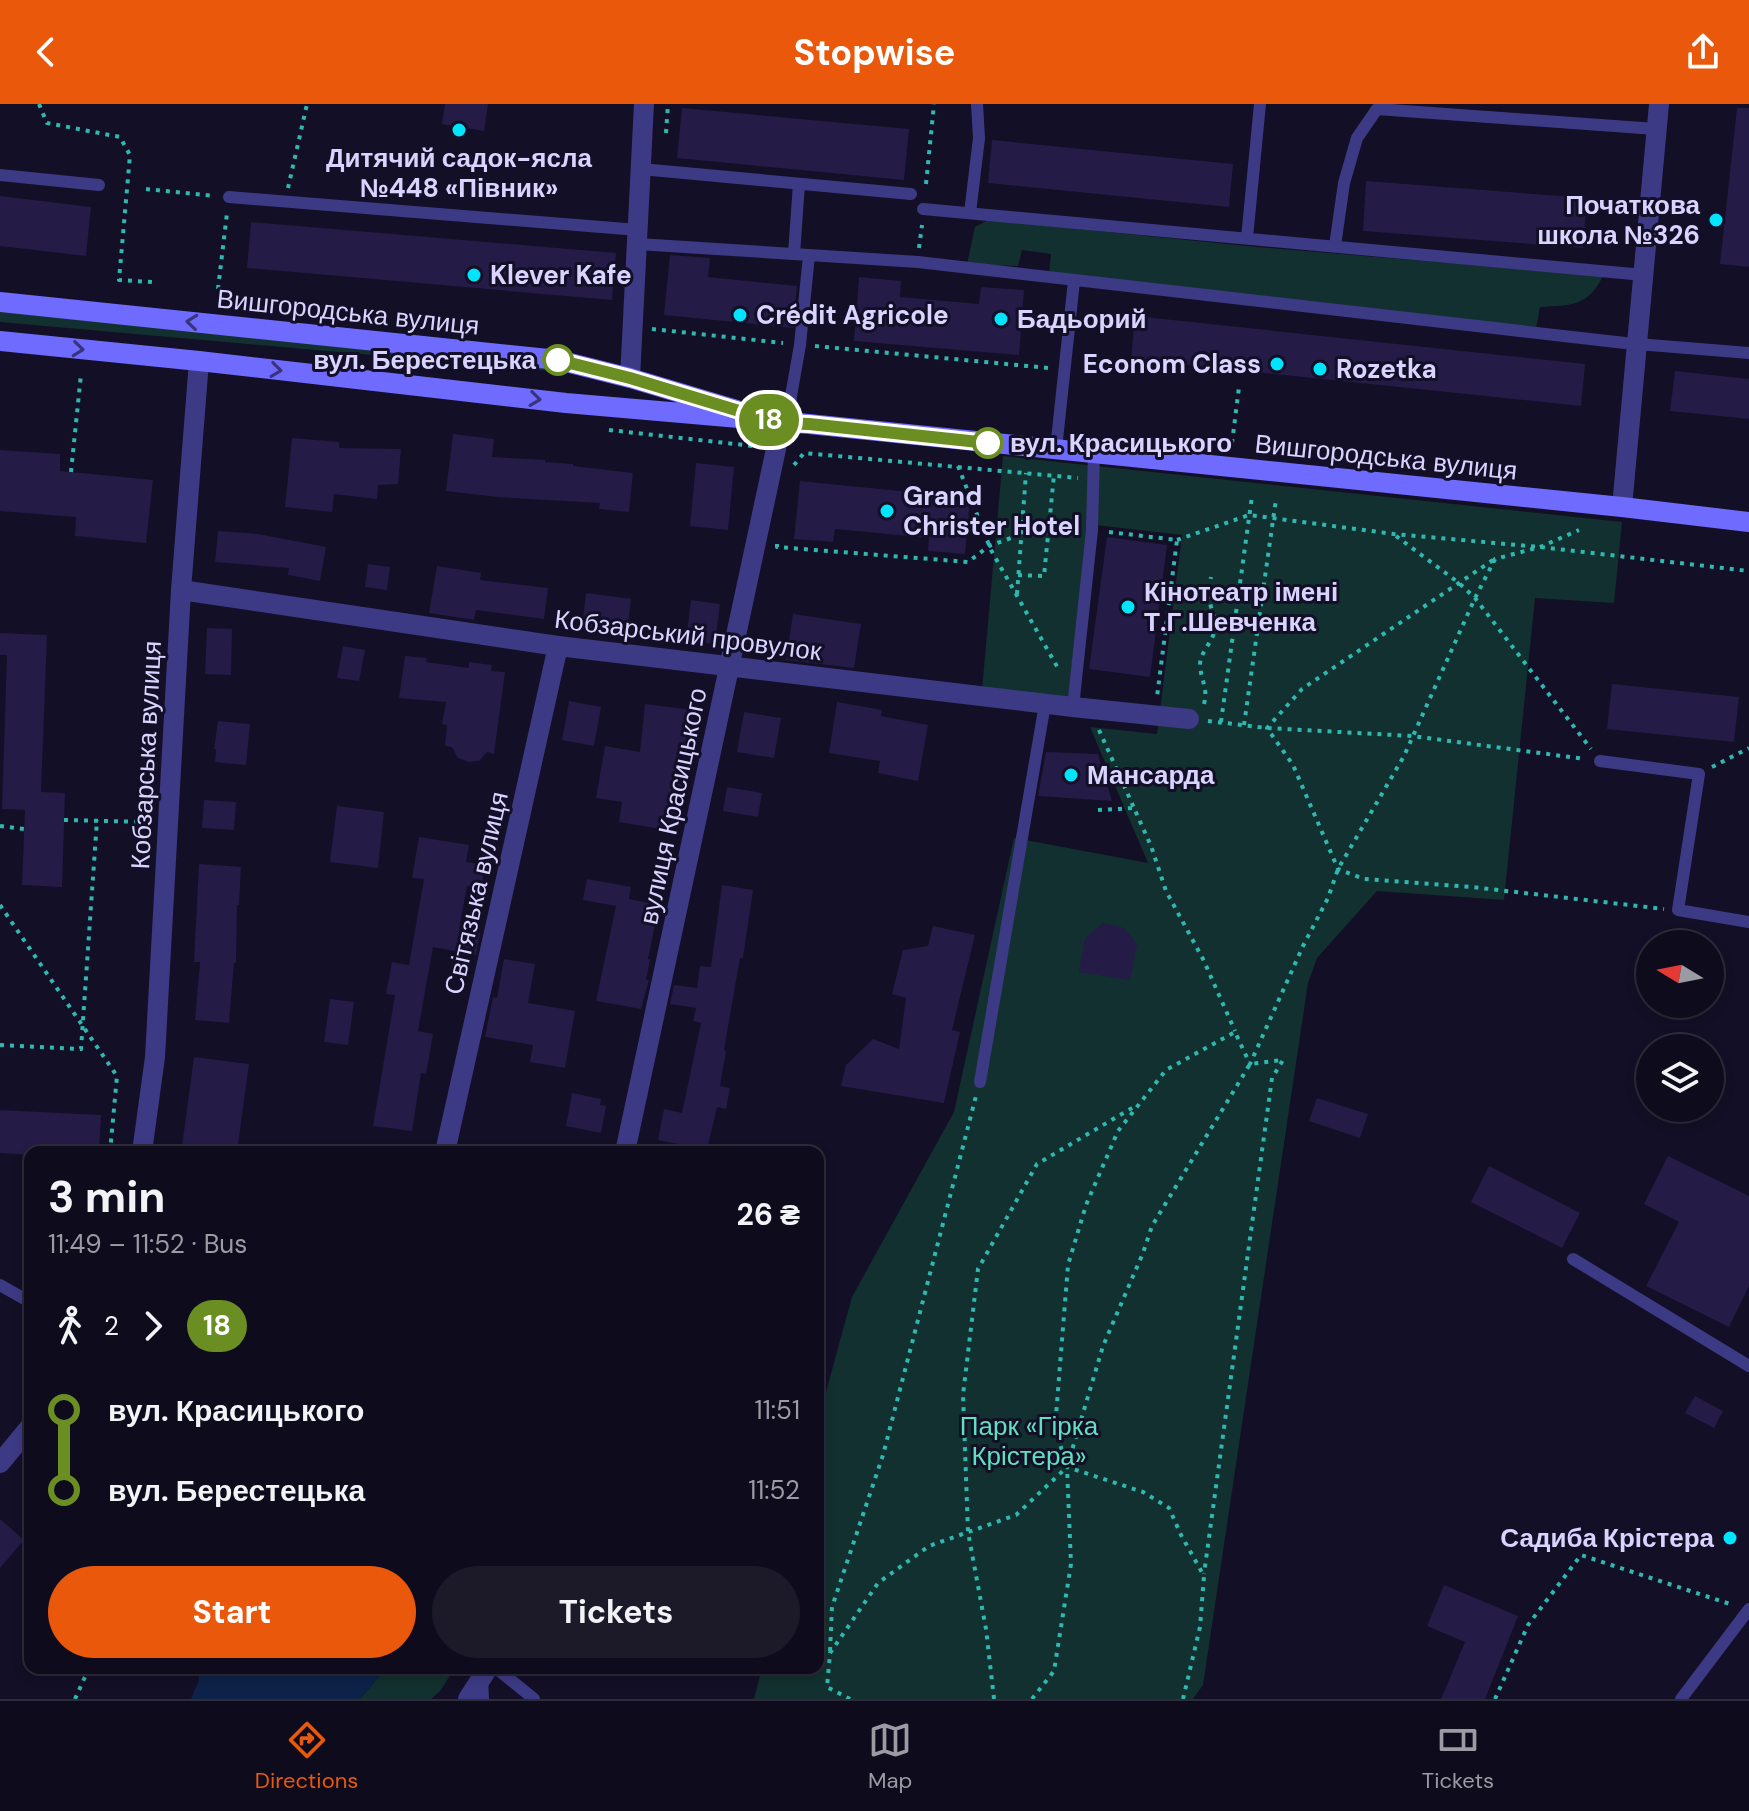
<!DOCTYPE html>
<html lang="en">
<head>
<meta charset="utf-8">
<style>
  body { margin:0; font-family:"DM Sans",sans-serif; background:#1c1929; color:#f1f3f6; height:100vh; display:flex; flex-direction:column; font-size:30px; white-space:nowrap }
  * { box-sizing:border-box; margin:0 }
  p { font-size:26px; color:#9b9ba3 }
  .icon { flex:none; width:44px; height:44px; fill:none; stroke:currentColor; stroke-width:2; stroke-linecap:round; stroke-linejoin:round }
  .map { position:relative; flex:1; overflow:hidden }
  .panel { position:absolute; left:24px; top:1042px; width:800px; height:528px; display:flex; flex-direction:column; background:#0e0b1c; border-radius:16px; box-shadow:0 4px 12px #0003,0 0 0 2px #2e2b3b }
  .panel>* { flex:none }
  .badge { padding:0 16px; border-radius:26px; font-size:28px; line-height:52px }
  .needle { width:52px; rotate:280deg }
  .controls { position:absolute; left:1636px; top:826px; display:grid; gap:16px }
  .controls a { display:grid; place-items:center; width:88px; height:88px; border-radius:50%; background:#0e0b1c; box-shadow:0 4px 12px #0003,0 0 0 2px #2e2b3b; font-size:40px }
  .map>.badge { position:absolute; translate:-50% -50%; box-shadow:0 0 0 4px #fff }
  .legs { display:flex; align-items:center; gap:12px; height:88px; padding:0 24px; font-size:26px }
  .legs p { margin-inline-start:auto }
  .headline { display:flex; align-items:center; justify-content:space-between; height:136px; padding:0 24px }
  h1 { font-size:44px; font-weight:700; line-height:60px }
  .primary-button { display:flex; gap:16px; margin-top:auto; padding:16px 24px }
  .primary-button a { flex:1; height:92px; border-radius:48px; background:#ea580c; color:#fff; font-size:32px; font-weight:700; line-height:92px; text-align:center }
  .primary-button a+a { background:#1c1929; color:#f1f3f6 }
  ul { padding:0 24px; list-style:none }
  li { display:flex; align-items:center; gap:28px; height:80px; font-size:30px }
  li i { display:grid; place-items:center; width:12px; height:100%; margin:0 10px; background:currentColor }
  li i::after { content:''; width:20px; height:20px; margin:-10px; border:6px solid; border-radius:50%; background:#0e0b1c }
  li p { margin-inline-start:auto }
  li:first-child i { background:linear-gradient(#0000 50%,currentColor 0) }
  li:last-child i { background:linear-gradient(currentColor 50%,#0000 0) }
  header { display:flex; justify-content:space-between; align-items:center; height:104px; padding:0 24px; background:#ea580c; color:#fff; font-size:36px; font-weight:700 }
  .menu { display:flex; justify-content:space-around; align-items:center; height:112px; border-top:2px solid #2e2b3b; background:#0e0b1c; font-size:22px; color:#9b9ba3 }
  .menu a { display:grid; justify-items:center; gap:4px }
  .menu .selected { color:#ea580c }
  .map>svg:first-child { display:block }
  .green { fill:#12302f }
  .water { fill:#0c2248 }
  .building { fill:#241b47 }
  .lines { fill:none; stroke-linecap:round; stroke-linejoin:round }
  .path { stroke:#2fb8b0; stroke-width:4; stroke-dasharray:4 6; stroke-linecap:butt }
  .lane { stroke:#3d3a85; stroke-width:12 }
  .street { stroke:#3d3a85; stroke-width:20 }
  .secondary { stroke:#6f6bff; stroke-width:20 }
  .oneway { stroke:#38347d }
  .line-1-casing { stroke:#fff; stroke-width:18 }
  .line-1 { stroke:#6b8e23; stroke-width:12 }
  .poi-dot { fill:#00e5ff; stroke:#130f26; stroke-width:3 }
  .stop-1-dot { fill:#fff; stroke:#6b8e23; stroke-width:4 }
  .labels { text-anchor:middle; stroke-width:6; stroke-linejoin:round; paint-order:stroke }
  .poi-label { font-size:26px; font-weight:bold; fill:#d9d4ff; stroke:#130f26; text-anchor:start }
  .street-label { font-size:26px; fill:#d9d4ff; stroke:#130f26 }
  .stop-label { font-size:26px; font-weight:bold; fill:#d9d4ff; stroke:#130f26; text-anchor:end }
  .park-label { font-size:26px; fill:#5fe0c0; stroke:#130f26 }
</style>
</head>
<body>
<header><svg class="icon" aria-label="back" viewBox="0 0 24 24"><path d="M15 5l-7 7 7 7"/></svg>Stopwise<svg class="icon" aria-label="share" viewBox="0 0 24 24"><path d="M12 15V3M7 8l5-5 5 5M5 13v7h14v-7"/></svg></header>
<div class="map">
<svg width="1749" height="1595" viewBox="0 0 1749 1595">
  <rect width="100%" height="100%" fill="#130f26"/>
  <path class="green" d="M 988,116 L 1257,143 L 1603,172 C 1587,203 1572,201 1540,203 L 1536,225 L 1049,170 L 1051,150 L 1022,146 L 1018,162 L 967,160 L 975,123 Z
    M 0,207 L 563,260 L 562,268 L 0,218 Z
    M 1003,352 L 1622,418 L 1614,499 L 1535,494 L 1504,796 L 1377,787 L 1317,854 L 1308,879 L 1203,1581 L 1193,1595 L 754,1595 L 762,1564 L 818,1564 L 818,1317 L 852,1193 L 954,1008 L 1014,734 L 1148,759 L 1090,623 L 1157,630 L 1182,431 L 1087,420 L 1068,595 L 982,586 Z
    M 386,1564 L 455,1564 L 440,1587 L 431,1595 L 360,1595 Z"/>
  <path class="water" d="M 197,1564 L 386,1564 L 360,1595 L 191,1595 L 199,1576 Z"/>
  <path class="building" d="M 445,0 L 488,0 L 484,27 L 442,20 Z
    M 682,4 L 909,25 L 904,76 L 677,54 Z
    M 1737,4 L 1749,4 L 1749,163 L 1720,160 Z
    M 992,36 L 1233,60 L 1229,103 L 988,79 Z
    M 1366,77 L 1587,94 L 1583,144 L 1363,127 Z
    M 0,92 L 91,103 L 86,152 L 0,142 Z
    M 251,118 L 616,149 L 612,196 L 247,164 Z
    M 670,151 L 710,154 L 708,173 L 797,182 L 793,224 L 664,211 Z
    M 859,173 L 901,177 L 900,193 L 979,200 L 981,183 L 1024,186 L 1019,251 L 854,237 Z
    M 1135,212 L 1585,260 L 1581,302 L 1131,255 Z
    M 1675,267 L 1749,275 L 1749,315 L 1670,307 Z
    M 453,330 L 494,335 L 492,353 L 545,356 L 545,358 L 573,360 L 573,362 L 633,369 L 629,408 L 599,405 L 600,399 L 497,393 L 446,387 Z
    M 292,334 L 339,338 L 339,344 L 401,345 L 398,380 L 378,381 L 377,395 L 334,390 L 332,408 L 285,403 Z
    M 0,346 L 60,350 L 60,367 L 153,376 L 146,439 L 75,432 L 76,413 L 0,407 Z
    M 696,359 L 734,363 L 728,426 L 690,422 Z
    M 800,377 L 970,394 L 965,450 L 928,447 L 929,434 L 835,425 L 833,438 L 794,435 Z
    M 218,427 L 258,430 L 326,443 L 320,477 L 288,471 L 289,464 L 215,458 Z
    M 1107,433 L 1167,441 L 1150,573 L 1089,565 Z
    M 368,460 L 390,463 L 387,486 L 365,483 Z
    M 437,462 L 481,469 L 480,476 L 548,484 L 544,515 L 476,506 L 474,516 L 429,509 Z
    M 586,489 L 631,495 L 627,529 L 582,524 Z
    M 691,496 L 720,500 L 715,540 L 686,537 Z
    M 793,510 L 861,520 L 854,564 L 786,556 Z
    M 207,524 L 232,525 L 231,571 L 205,570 Z
    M 0,529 L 47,531 L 41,688 L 65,689 L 62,783 L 22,781 L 25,706 L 2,705 L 7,551 L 0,551 Z
    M 343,542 L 365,546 L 359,577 L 337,574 Z
    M 405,552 L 427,554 L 426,558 L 469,564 L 469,558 L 492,561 L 491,567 L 505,568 L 494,650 L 487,648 L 479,657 L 469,658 L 458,654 L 452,643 L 445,642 L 447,621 L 442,620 L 446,598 L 399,594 Z
    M 1612,580 L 1739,593 L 1734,638 L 1607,625 Z
    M 569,597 L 601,603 L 594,642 L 562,636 Z
    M 837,598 L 882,606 L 881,612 L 928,621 L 918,677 L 878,669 L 880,657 L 829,649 Z
    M 645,600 L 693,606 L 687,650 L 673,727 L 619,718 L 622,698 L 596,694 L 605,642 L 640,648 Z
    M 744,608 L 781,614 L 774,654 L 737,648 Z
    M 218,617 L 250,620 L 246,661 L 215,658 L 216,645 L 214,645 Z
    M 1046,648 L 1098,650 L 1112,697 L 1038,692 Z
    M 727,683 L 762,689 L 758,713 L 723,707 Z
    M 204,696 L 236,698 L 234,726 L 202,724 Z
    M 337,702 L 384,708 L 378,764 L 330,758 Z
    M 419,733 L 469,741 L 466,758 L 485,761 L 481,784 L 467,782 L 459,825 L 480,829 L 476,851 L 433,843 L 418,927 L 433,930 L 426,970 L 421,969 L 412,1027 L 373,1022 L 395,891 L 386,890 L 392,858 L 409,861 L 424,775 L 412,774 Z
    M 199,760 L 241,763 L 239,801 L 237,801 L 236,859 L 234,859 L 229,919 L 195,916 L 200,858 L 194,858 Z
    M 587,775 L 631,783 L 629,795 L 659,801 L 648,855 L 650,855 L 646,876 L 649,876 L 641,905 L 596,897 L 616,802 L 583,796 Z
    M 722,781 L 753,786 L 743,854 L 740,854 L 724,946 L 726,947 L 720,982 L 730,984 L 726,1005 L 717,1003 L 707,1046 L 658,1036 L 664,1005 L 682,1009 L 701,919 L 693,917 L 696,904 L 670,900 L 674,881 L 697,884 L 700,862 L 711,863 Z
    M 1103,819 L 1124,824 L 1137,840 L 1130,876 L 1079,868 L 1085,834 Z
    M 933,822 L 975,831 L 952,926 L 960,928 L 944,999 L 841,982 L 846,961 L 873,935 L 899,945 L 906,894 L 892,890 L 903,846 L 928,842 Z
    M 504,855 L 535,860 L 528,899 L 575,907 L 565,964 L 530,958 L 533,941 L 485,933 L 493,893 L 497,894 Z
    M 330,895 L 354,898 L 348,941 L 324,938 Z
    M 194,953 L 249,960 L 237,1048 L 210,1048 L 210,1046 L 182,1042 Z
    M 572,989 L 601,995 L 600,1001 L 606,1002 L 601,1029 L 566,1022 Z
    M 1317,994 L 1368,1010 L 1360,1034 L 1309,1017 Z
    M 0,1006 L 101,1011 L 99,1048 L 30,1048 L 30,1051 L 0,1049 Z
    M 1668,1052 L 1749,1092 L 1749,1182 L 1729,1223 L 1646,1182 L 1679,1118 L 1644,1100 Z
    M 1489,1062 L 1580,1109 L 1562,1144 L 1471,1098 Z
    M 1695,1292 L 1723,1307 L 1714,1324 L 1685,1309 Z
    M 0,1415 L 24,1436 L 0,1464 Z
    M 1444,1481 L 1518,1512 L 1485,1595 L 1441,1595 L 1465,1538 L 1427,1522 Z"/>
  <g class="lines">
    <path class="path" d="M 39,0 L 47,19 L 120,33 L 130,51 L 119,176 L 152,178
      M 666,29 L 668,0
      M 926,80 L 934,0
      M 288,84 L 307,0
      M 146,85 L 215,92
      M 919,144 L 922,121
      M 218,185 L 227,109
      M 652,225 L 783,239
      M 815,242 L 1049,264
      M 609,326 L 753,342
      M 1232,339 L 1239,283
      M 794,361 L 804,349 L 1078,374
      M 958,362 L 991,446 L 1059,566
      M 71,368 L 81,270
      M 1109,428 L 1177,436 L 1157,593
      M 1396,432 L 1459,479 L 1475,494 L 1591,645
      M 1177,436 L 1249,411 L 1394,430 L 1540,443 L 1749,467
      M 777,440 L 777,443 L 968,458 L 989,442 L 1022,430 L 1076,426
      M 1493,456 L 1302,585 L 1267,624 L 1293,661 L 1338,765 L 1364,775 L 1472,783 L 1664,805
      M 1018,471 L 1044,472 L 1054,371
      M 1017,490 L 1026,369
      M 1204,600 C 1208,585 1202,578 1200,563 C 1199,547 1214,539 1215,523 C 1216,513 1209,502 1209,492 C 1208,486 1210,479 1211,473
      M 1208,617 L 1267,624 L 1412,632 L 1585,655
      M 1221,618 L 1252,392
      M 1244,621 L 1276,395
      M 1099,626 L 1134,704
      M 1712,663 L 1749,644
      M 1098,706 L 1134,704 L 1151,742 L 1166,787 L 1203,855 L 1235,927
      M 64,716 L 150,718
      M 0,722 L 24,725
      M 0,801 L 117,972 L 110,1048
      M 0,941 L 81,945 L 97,716
      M 830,1547 L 832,1503 L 883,1351 L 976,992
      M 75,1595 L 89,1564
      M 850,1595 L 827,1583 L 830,1549 L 878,1479 L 929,1442 L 1016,1411 L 1067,1363 L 1103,1242 L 1143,1149 L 1152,1122 L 1250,960 L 1283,956 L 1272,974 L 1204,1470
      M 994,1595 L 986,1525 L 968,1428 L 963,1291 L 978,1165 L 1037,1060 L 1137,1001
      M 1032,1595 L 1054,1567 L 1071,1460 L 1067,1363
      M 1183,1595 L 1200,1523 L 1204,1472 L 1181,1431 L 1169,1404 L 1143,1388 L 1067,1363 L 1055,1324 L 1068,1161 L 1086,1101 L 1118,1027 L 1166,966 L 1235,928 L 1250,960 L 1303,842 L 1328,794 L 1338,765 L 1404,652 L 1475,494 L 1495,455 L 1540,443 L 1579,426
      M 1495,1595 L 1528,1521 L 1581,1451 L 1730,1500"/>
    <path class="lane" d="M 641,65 L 911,90
      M 0,71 L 99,81
      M 229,93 L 638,126
      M 923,105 L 1644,171
      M 970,109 L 979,34 L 977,0
      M 1247,134 L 1260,0
      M 638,140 L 918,158 L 1625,239 L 1749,249
      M 1335,142 L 1344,79 L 1357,34 L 1377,5 L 1656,25
      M 794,150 L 799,80
      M 790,320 L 791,292 L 800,241 L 809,151
      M 1056,345 L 1074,177
      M 1073,603 L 1092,426 L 1094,349
      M 1600,657 L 1699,670 L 1678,806 L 1749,818
      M 980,978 L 1045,600
      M 1573,1155 L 1749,1262
      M 0,1181 L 30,1198
      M 496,1564 L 534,1595
      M 482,1575 L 483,1595
      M 1681,1595 L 1749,1505"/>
    <path class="street" d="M 630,274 L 644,0
      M 1622,403 L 1659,0
      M 181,486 L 558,542 L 1073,603 L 1189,615
      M 142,1048 L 155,953 L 181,486 L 199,257
      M 445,1048 L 558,542
      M 625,1048 L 776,345 L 779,319
      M 0,1359 L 30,1323
      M 468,1595 L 488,1564"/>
    <path class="secondary" d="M 0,198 L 558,256 L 630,274 L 737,306
      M 0,237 L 199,257 L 566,299 L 809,320 L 1622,403 L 1749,418"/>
  </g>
  <defs><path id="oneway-chevron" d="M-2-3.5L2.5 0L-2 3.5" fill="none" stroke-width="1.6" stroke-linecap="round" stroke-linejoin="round" transform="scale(2)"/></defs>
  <g class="oneway">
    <use href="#oneway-chevron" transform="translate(192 218) rotate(-174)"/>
    <use href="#oneway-chevron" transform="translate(78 245) rotate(6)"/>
    <use href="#oneway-chevron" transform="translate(276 266) rotate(7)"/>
    <use href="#oneway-chevron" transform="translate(535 295) rotate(7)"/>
  </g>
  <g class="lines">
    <g class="line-1-casing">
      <path id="line-1" d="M 558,256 L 630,274 L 779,319 L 809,320 L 988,339"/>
    </g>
    <use href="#line-1" class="line-1"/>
  </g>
  <g class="poi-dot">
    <circle cx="459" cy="26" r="8"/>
    <circle cx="1716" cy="116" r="8"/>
    <circle cx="474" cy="171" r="8"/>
    <circle cx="740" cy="211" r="8"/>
    <circle cx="1001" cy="215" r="8"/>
    <circle cx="1277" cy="260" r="8"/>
    <circle cx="1320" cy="265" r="8"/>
    <circle cx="887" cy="407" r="8"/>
    <circle cx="1128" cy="503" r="8"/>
    <circle cx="1071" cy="671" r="8"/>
    <circle cx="1730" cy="1434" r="8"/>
  </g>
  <g class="stop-1-dot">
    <circle cx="558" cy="256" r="14"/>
    <circle cx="988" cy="339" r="14"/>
  </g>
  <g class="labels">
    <g class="poi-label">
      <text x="459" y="63" text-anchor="middle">Дитячий садок-ясла<tspan x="459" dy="30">№448 «Півник»</tspan></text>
      <text x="1700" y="110" text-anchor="end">Початкова<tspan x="1700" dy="30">школа №326</tspan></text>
      <text x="490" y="180">Klever Kafe</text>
      <text x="756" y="220">Crédit Agricole</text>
      <text x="1017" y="224">Бадьорий</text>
      <text x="1261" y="269" text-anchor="end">Econom Class</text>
      <text x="1336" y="274">Rozetka</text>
      <text x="903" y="401">Grand<tspan x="903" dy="30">Christer Hotel</tspan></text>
      <text x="1144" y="497">Кінотеатр імені<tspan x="1144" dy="30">Т.Г.Шевченка</tspan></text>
      <text x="1087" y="680">Мансарда</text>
      <text x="1714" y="1443" text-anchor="end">Садиба Крістера</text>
    </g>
    <g class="street-label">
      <text transform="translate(348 208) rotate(6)" y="9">Вишгородська вулиця</text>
      <text transform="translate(1386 353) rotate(6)" y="9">Вишгородська вулиця</text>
      <text transform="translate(688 531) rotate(7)" y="9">Кобзарський провулок</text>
      <text transform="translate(146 651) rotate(-87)" y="9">Кобзарська вулиця</text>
      <text transform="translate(673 702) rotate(-78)" y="9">вулиця Красицького</text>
      <text transform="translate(476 789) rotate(-77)" y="9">Світязька вулиця</text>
    </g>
    <g class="stop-label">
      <text x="536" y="265">вул. Берестецька</text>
      <text x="1010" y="348" text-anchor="start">вул. Красицького</text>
    </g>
    <g class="park-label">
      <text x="1029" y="1331">Парк «Гірка<tspan x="1029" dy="30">Крістера»</tspan></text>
    </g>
  </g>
</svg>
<div class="controls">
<a><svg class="needle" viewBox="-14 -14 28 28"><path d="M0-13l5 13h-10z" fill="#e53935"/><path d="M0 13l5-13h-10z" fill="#9b9ba3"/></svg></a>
<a><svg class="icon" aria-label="layers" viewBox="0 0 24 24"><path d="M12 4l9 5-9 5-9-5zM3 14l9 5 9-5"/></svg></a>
</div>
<b class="badge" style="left:769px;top:316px;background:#6b8e23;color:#fff">18</b>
<section class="panel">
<div class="headline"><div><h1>3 min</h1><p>11:49 – 11:52 · Bus</p></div><b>26 ₴</b></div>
<div class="legs"><svg class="icon" aria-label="walk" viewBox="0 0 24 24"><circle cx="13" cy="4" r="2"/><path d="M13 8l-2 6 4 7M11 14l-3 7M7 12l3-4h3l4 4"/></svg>2<svg class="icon" aria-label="forward" viewBox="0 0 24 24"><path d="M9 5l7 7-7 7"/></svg><b class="badge" style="background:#6b8e23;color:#fff">18</b></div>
<ul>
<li><i style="color:#6b8e23"></i><b>вул. Красицького</b><p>11:51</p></li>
<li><i style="color:#6b8e23"></i><b>вул. Берестецька</b><p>11:52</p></li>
</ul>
<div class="primary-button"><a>Start</a><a>Tickets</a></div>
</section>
</div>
<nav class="menu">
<a class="selected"><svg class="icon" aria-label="directions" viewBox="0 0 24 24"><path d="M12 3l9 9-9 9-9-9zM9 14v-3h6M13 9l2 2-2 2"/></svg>Directions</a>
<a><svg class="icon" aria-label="map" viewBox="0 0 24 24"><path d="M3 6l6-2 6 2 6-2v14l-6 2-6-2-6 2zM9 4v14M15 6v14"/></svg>Map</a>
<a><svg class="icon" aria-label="tickets" viewBox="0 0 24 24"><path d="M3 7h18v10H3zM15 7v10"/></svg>Tickets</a>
</nav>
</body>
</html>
